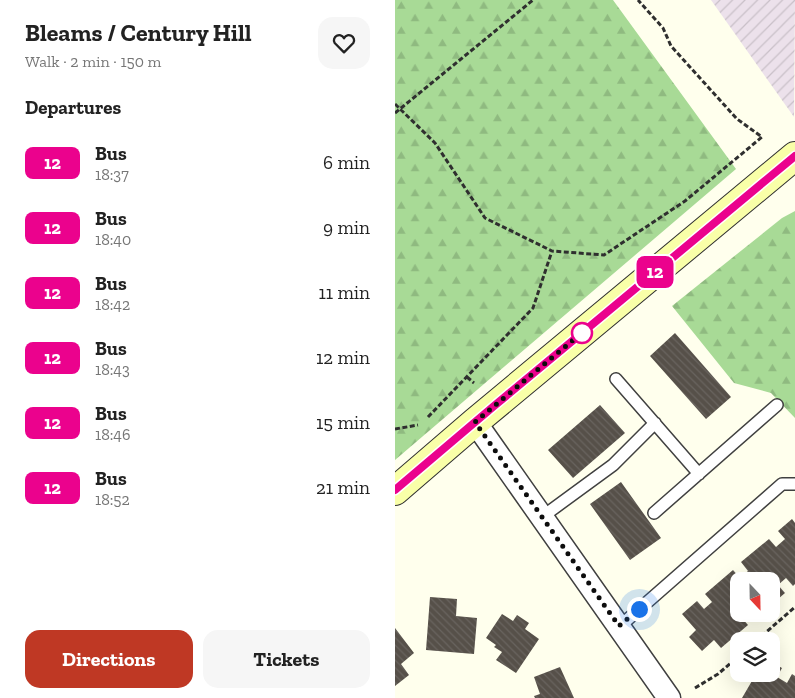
<!DOCTYPE html>
<html lang="en">
<head>
<meta charset="utf-8">
<style>
  body { margin:0; font-family:"Zilla Slab",serif; background:#f6f6f6; color:#222; height:100vh; display:flex; flex-direction:column; font-size:19px; white-space:nowrap }
  * { box-sizing:border-box; margin:0 }
  p { font-size:16px; color:#767676 }
  .icon { flex:none; width:28px; height:28px; fill:none; stroke:currentColor; stroke-width:2; stroke-linecap:round; stroke-linejoin:round }
  .map { position:relative; flex:1; overflow:hidden }
  .sheet { display:flex; flex-direction:column; background:#fff; width:395px }
  .sheet>* { flex:none }
  .badge { padding:0 10px; border-radius:8px; font-size:18px; line-height:32px }
  .needle { width:32px; rotate:158deg }
  .buttons { position:absolute; left:335px; top:572px; display:grid; gap:10px }
  .buttons a { display:grid; place-items:center; width:50px; height:50px; border-radius:10px; background:#fff; box-shadow:0 5px 20px #0002; font-size:25px }
  .you { position:absolute; width:25px; height:25px; margin:-12px; border:4px solid #fff; border-radius:50%; background:#1a73e8; box-shadow:0 0 0 8px #1a73e833 }
  .map>.badge { position:absolute; translate:-50% -50%; box-shadow:0 0 0 2px #fff }
  h2 { padding:0 25px; font-size:19px; line-height:45px }
  .round { display:grid; place-items:center; flex:none; width:52px; height:52px; border-radius:15px; background:#f6f6f6 }
  .overview { display:flex; align-items:center; justify-content:space-between; height:85px; padding:0 25px }
  h1 { font-size:24px; font-weight:700; line-height:38px }
  .button { display:flex; gap:10px; margin-top:auto; padding:10px 25px }
  .button a { flex:1; height:58px; border-radius:15px; background:#bf3824; color:#fff; font-size:20px; font-weight:700; line-height:58px; text-align:center }
  .button a+a { background:#f6f6f6; color:#222 }
  ul { padding:0; list-style:none }
  li { display:flex; align-items:center; gap:15px; height:65px; padding:0 25px }
  li div { flex:1 }
  li b { display:block; font-size:19px }
  li em { font-style:normal }
  li .badge { min-width:55px; font-weight:700; text-align:center }
  main { display:flex; flex:1; min-height:0 }
  .map>svg:first-child { display:block }
  .industrial { fill:url(#industrial-furrows) }
  .forest { fill:url(#forest-firs) }
  .building { fill:url(#building-back-hatch) }
  .lines { fill:none; stroke-linecap:round; stroke-linejoin:round }
  .lane-casing { stroke:#404040; stroke-width:14 }
  .street-casing { stroke:#404040; stroke-width:25 }
  .secondary-casing { stroke:#2f2f2f; stroke-width:30 }
  .path { stroke:#2f2f2f; stroke-width:3; stroke-dasharray:5 2.5; stroke-linecap:butt }
  .lane { stroke:#fff; stroke-width:11 }
  .street { stroke:#fff; stroke-width:22 }
  .secondary { stroke:#f9ffa8; stroke-width:28 }
  .line-casing { stroke:#fff; stroke-width:11 }
  .line { stroke:#eb028d; stroke-width:8 }
  .walk { stroke:#0d0d0d; stroke-width:5; stroke-dasharray:0 9 }
  .stop-dot { fill:#fff; stroke:#eb028d; stroke-width:2.5 }
</style>
</head>
<body>
<main>
<section class="sheet">
<div class="overview"><div><h1>Bleams / Century Hill</h1><p>Walk · 2 min · 150 m</p></div><a class="round"><svg class="icon" aria-label="heart" viewBox="0 0 24 24"><path d="M12 20l-8-8c-3-5 5-10 8-4 3-6 11-1 8 4z"/></svg></a></div>
<h2>Departures</h2>
<ul>
<li><span class="badge" style="background:#eb028d;color:#fff">12</span><div><b>Bus</b><p>18:37</p></div><em>6 min</em></li>
<li><span class="badge" style="background:#eb028d;color:#fff">12</span><div><b>Bus</b><p>18:40</p></div><em>9 min</em></li>
<li><span class="badge" style="background:#eb028d;color:#fff">12</span><div><b>Bus</b><p>18:42</p></div><em>11 min</em></li>
<li><span class="badge" style="background:#eb028d;color:#fff">12</span><div><b>Bus</b><p>18:43</p></div><em>12 min</em></li>
<li><span class="badge" style="background:#eb028d;color:#fff">12</span><div><b>Bus</b><p>18:46</p></div><em>15 min</em></li>
<li><span class="badge" style="background:#eb028d;color:#fff">12</span><div><b>Bus</b><p>18:52</p></div><em>21 min</em></li>
</ul>
<div class="button"><a>Directions</a><a>Tickets</a></div>
</section>
<div class="map">
<svg width="400" height="698" viewBox="0 0 400 698">
  <defs>
    <pattern id="industrial-furrows" width="10" height="10" patternUnits="userSpaceOnUse" patternTransform="scale(1.25)"><rect width="10" height="10" fill="#ece1eb"/><path d="M-1 1l2-2M0 10L10 0M9 11l2-2" fill="none" stroke="#c9c0c8"/></pattern>
    <pattern id="forest-firs" width="22" height="20" patternUnits="userSpaceOnUse" patternTransform="scale(1.25)"><rect width="22" height="20" fill="#a8da96"/><path d="M5 1l3.5 6h-7zM16 11l3.5 6h-7z" fill="#8fba80"/></pattern>
    <pattern id="building-back-hatch" width="6" height="6" patternUnits="userSpaceOnUse" patternTransform="scale(1.25)"><rect width="6" height="6" fill="#565049"/><path d="M-1 5l2 2M0 0l6 6M5-1l2 2" fill="none" stroke="#69645f"/></pattern>
  </defs>
  <rect width="100%" height="100%" fill="#ffffed"/>
  <path class="industrial" d="M 316,0 L 400,0 L 399,117 Z"/>
  <path class="forest" d="M 0,0 L 218,0 L 341,169 L 0,460 Z
    M 400,211 L 400,418 L 376,393 L 339,383 L 277,306 L 387,218 Z"/>
  <path class="building" d="M 280,333 L 336,397 L 311,419 L 255,356 Z
    M 205,405 L 230,433 L 178,478 L 153,450 Z
    M 226,482 L 266,538 L 235,560 L 195,504 Z
    M 397,519 L 400,523 L 400,584 L 398,586 L 391,578 L 383,585 L 390,593 L 376,605 L 376,581 L 344,581 L 344,614 L 350,614 L 346,617 L 353,625 L 326,648 L 319,640 L 307,651 L 294,637 L 301,630 L 287,614 L 302,601 L 309,609 L 317,602 L 310,594 L 338,570 L 345,578 L 353,571 L 346,562 L 374,539 L 381,547 L 390,539 L 383,531 Z
    M 35,597 L 62,599 L 61,616 L 82,618 L 79,654 L 31,650 Z
    M 107,614 L 118,621 L 122,615 L 134,623 L 130,629 L 144,639 L 121,673 L 101,660 L 107,652 L 99,647 L 101,645 L 91,638 Z
    M 0,628 L 19,653 L 6,664 L 14,675 L 0,686 Z
    M 376,662 L 387,668 L 382,677 L 392,683 L 397,674 L 400,676 L 400,698 L 347,698 L 361,674 L 376,674 Z
    M 165,667 L 179,698 L 140,698 L 139,696 L 145,694 L 139,677 Z"/>
  <g class="lines">
    <g class="lane-casing">
      <path id="lane" d="M 221,379 L 304,474
        M 259,513 L 382,405
        M 147,517 L 218,465 L 260,423
        M 224,627 L 387,484 L 400,484"/>
    </g>
    <g class="street-casing">
      <path id="street" d="M 80,422 L 274,698"/>
    </g>
    <g class="secondary-casing">
      <path id="secondary" d="M 0,491 L 80,422 L 400,156"/>
    </g>
    <path class="path" d="M 0,104 L 40,143 L 90,218 L 157,251 L 209,255 L 290,201 L 367,137 L 342,119 L 276,46 L 268,28 L 243,0
      M 0,113 L 138,0
      M 72,377 L 79,383
      M 33,417 L 138,308 L 157,251
      M 0,429 L 23,425
      M 361,641 L 400,607
      M 300,688 L 323,674 L 344,656"/>
    <use href="#lane" class="lane"/>
    <use href="#street" class="street"/>
    <use href="#secondary" class="secondary"/>
  </g>
  <g class="lines">
    <g class="line-casing">
      <path id="line" d="M 0,490 L 99,406 L 400,156"/>
    </g>
    <use href="#line" class="line"/>
    <path class="walk" d="M 187,333 L 189,331 L 80,422 L 224,626 L 244,609"/>
  </g>
  <circle class="stop-dot" cx="187" cy="333" r="10"/>
</svg>
<div class="buttons">
<a><svg class="needle" viewBox="-14 -14 28 28"><path d="M0-13l5 13h-10z" fill="#e53935"/><path d="M0 13l5-13h-10z" fill="#767676"/></svg></a>
<a><svg class="icon" aria-label="layers" viewBox="0 0 24 24"><path d="M12 4l9 5-9 5-9-5zM3 14l9 5 9-5"/></svg></a>
</div>
<div class="you" style="left:244px;top:609px"></div>
<b class="badge" style="left:260px;top:272px;background:#eb028d;color:#fff">12</b>
</div>
</main>
</body>
</html>
